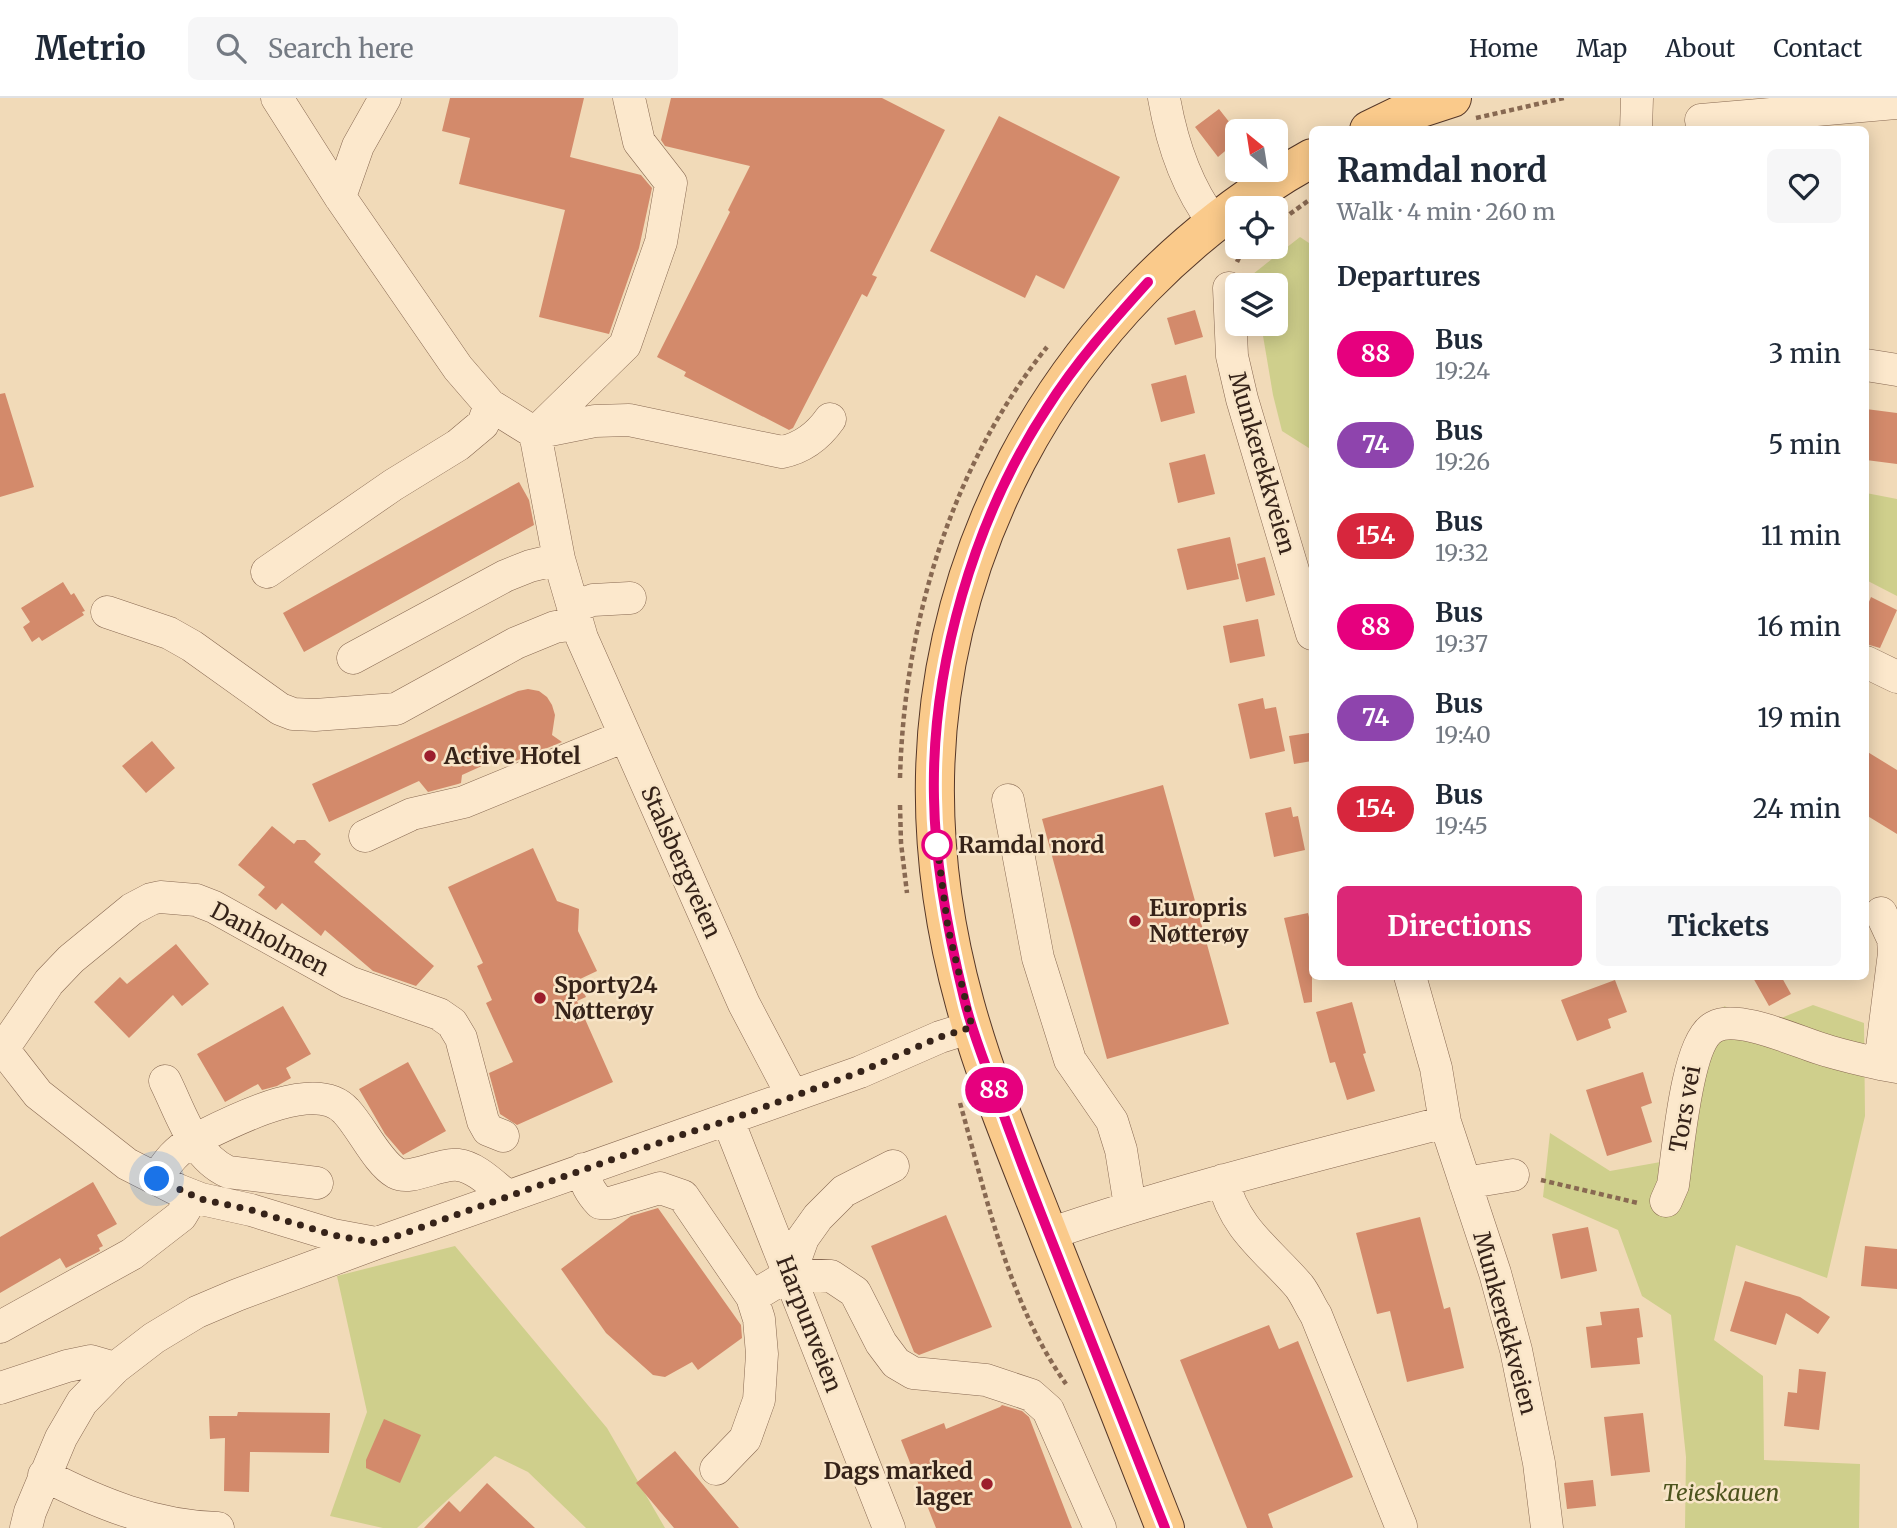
<!DOCTYPE html>
<html lang="en">
<head>
<meta charset="utf-8">
<style>
  body { margin:0; font-family:Merriweather,serif; background:#f6f6f7; color:#1f2937; height:100vh; display:flex; flex-direction:column; font-size:26px; white-space:nowrap }
  * { box-sizing:border-box; margin:0 }
  p { font-size:23px; color:#747a83 }
  .icon { flex:none; width:38px; height:38px; fill:none; stroke:currentColor; stroke-width:2; stroke-linecap:round; stroke-linejoin:round }
  .map { position:relative; flex:1; overflow:hidden }
  .panel { position:absolute; left:1309px; top:28px; width:560px; height:854px; display:flex; flex-direction:column; background:#fff; border-radius:10px; box-shadow:0 4px 18px #0003 }
  .panel>* { flex:none }
  .badge { padding:0 14px; border-radius:23px; font-size:24px; line-height:46px }
  .needle { width:46px; rotate:330deg }
  .tools { position:absolute; left:1225px; top:21px; display:grid; gap:14px }
  .tools a { display:grid; place-items:center; width:63px; height:63px; border-radius:10px; background:#fff; box-shadow:0 4px 18px #0003; font-size:35px }
  .you { position:absolute; width:35px; height:35px; margin:-18px; border:5px solid #fff; border-radius:50%; background:#1a73e8; box-shadow:0 0 0 10px #1a73e833 }
  .map>.badge { position:absolute; translate:-50% -50%; box-shadow:0 0 0 4px #fff }
  h2 { padding:0 28px; font-size:26px; line-height:63px }
  .round { display:grid; place-items:center; flex:none; width:74px; height:74px; border-radius:10px; background:#f6f6f7 }
  .overview { display:flex; align-items:center; justify-content:space-between; height:119px; padding:0 28px }
  h1 { font-size:33px; font-weight:700; line-height:52px }
  .primary-button { display:flex; gap:14px; margin-top:auto; padding:14px 28px }
  .primary-button a { flex:1; height:80px; border-radius:10px; background:#db2777; color:#fff; font-size:28px; font-weight:700; line-height:80px; text-align:center }
  .primary-button a+a { background:#f6f6f7; color:#1f2937 }
  ul { padding:0; list-style:none }
  li { display:flex; align-items:center; gap:21px; height:91px; padding:0 28px }
  li div { flex:1 }
  li b { display:block; font-size:26px }
  li em { font-style:normal }
  li .badge { min-width:77px; font-weight:700; text-align:center }
  header { display:flex; align-items:center; gap:42px; box-sizing:border-box; height:98px; padding:0 35px; background:#fff; border-bottom:2px solid #e0e1e3 }
  header strong { font-size:33px }
  nav { display:flex; gap:38px; margin-inline-start:auto; font-size:24px }
  .search { width:490px; height:63px; background:#f6f6f7; display:flex; align-items:center; gap:18px; box-sizing:border-box; padding:0 24px; border-radius:10px; color:#747a83; font-size:26px }
  .map>svg:first-child { display:block }
  .green { fill:#cfcf8c }
  .building { fill:#d38a6b }
  .lines { fill:none; stroke-linecap:round; stroke-linejoin:round }
  .minor-casing { stroke:#886952; stroke-width:33 }
  .major-casing { stroke:#553728; stroke-width:40 }
  .path { stroke:#886952; stroke-width:4.5; stroke-dasharray:5 3.5; stroke-linecap:butt }
  .minor { stroke:#fce8cc; stroke-width:32 }
  .major { stroke:#faca8b; stroke-width:38 }
  .line-casing { stroke:#fff; stroke-width:16 }
  .line { stroke:#e6007e; stroke-width:10 }
  .walk { stroke:#362319; stroke-width:7; stroke-dasharray:0 12.6 }
  .poi-dot { fill:#9c1e2d; stroke:#f8e5c8; stroke-width:2.5 }
  .stop-dot { fill:#fff; stroke:#e6007e; stroke-width:3.5 }
  .labels { text-anchor:middle; stroke-width:5; stroke-linejoin:round; paint-order:stroke }
  .street-label { font-size:23px; fill:#362319; stroke:#f8e5c8 }
  .poi-label { font-size:23px; font-weight:bold; fill:#362319; stroke:#f8e5c8; text-anchor:start }
  .stop-label { font-size:23px; font-weight:bold; fill:#362319; stroke:#f8e5c8; text-anchor:start }
  .park-label { font-size:23px; font-style:italic; fill:#4d541e; stroke:#f8e5c8 }
</style>
</head>
<body>
<header>
<strong>Metrio</strong>
<div class="search"><svg class="icon" aria-label="search" viewBox="0 0 24 24"><circle cx="10" cy="10" r="6"/><path d="M15 15l6 6"/></svg>Search here</div>
<nav><a>Home</a><a>Map</a><a>About</a><a>Contact</a></nav>
</header>
<div class="map">
<svg width="1897" height="1430" viewBox="0 0 1897 1430">
  <rect width="100%" height="100%" fill="#f1dab8"/>
  <path class="green" d="M 1300,139 L 1312,147 L 1312,352 L 1282,333 L 1273,297 L 1261,226 L 1276,226 L 1276,187 L 1255,187 L 1253,176 Z
    M 1866,395 L 1897,401 L 1897,498 L 1866,482 Z
    M 1813,907 L 1864,925 L 1865,1018 L 1827,1180 L 1736,1147 L 1714,1242 L 1763,1278 L 1764,1362 L 1860,1366 L 1859,1430 L 1685,1430 L 1686,1359 L 1671,1217 L 1642,1198 L 1618,1132 L 1543,1099 L 1550,1035 L 1610,1073 L 1683,1060 L 1724,908 L 1769,925 Z
    M 455,1148 L 607,1330 L 665,1430 L 586,1430 L 528,1374 L 495,1358 L 417,1430 L 383,1430 L 330,1418 L 367,1314 L 337,1178 Z"/>
  <path class="building" d="M 450,0 L 584,0 L 570,59 L 641,77 L 652,90 L 639,150 L 609,236 L 539,219 L 565,112 L 459,86 L 470,40 L 442,33 Z
    M 671,0 L 882,0 L 945,32 L 872,177 L 877,179 L 867,199 L 862,196 L 793,330 L 789,332 L 684,278 L 686,274 L 657,259 L 730,114 L 728,112 L 750,68 L 665,48 L 661,42 Z
    M 1219,11 L 1237,34 L 1237,43 L 1218,59 L 1195,29 Z
    M 999,18 L 1120,79 L 1064,191 L 1036,177 L 1025,200 L 930,153 Z
    M 1195,212 L 1203,239 L 1175,247 L 1167,220 Z
    M 1186,277 L 1195,315 L 1161,324 L 1151,286 Z
    M 5,295 L 34,389 L 0,399 L 0,296 Z
    M 1866,311 L 1897,315 L 1897,366 L 1866,362 Z
    M 1205,356 L 1215,396 L 1178,405 L 1169,365 Z
    M 519,384 L 529,402 L 534,427 L 304,554 L 283,515 Z
    M 1230,439 L 1239,481 L 1187,492 L 1177,451 Z
    M 1265,459 L 1275,497 L 1246,504 L 1237,466 Z
    M 63,484 L 71,497 L 74,495 L 85,513 L 82,514 L 84,517 L 42,543 L 39,539 L 32,544 L 23,529 L 30,524 L 21,510 Z
    M 1871,499 L 1897,512 L 1880,550 L 1866,546 L 1866,511 Z
    M 1258,521 L 1265,558 L 1230,565 L 1223,528 Z
    M 528,591 L 539,593 L 547,599 L 552,607 L 555,617 L 552,637 L 562,644 L 508,666 L 504,658 L 462,677 L 461,685 L 458,686 L 428,694 L 419,683 L 329,724 L 312,686 L 518,593 Z
    M 1263,600 L 1265,611 L 1276,609 L 1285,653 L 1250,661 L 1238,606 Z
    M 1309,635 L 1312,663 L 1294,666 L 1289,638 Z
    M 152,643 L 175,670 L 146,695 L 122,668 Z
    M 1866,653 L 1897,672 L 1897,736 L 1866,717 Z
    M 1163,687 L 1229,926 L 1107,961 L 1042,721 Z
    M 1291,709 L 1293,719 L 1298,718 L 1305,752 L 1274,759 L 1265,715 Z
    M 272,728 L 294,746 L 297,742 L 305,742 L 321,756 L 314,764 L 434,868 L 416,888 L 373,873 L 325,832 L 321,838 L 282,805 L 276,812 L 258,797 L 265,789 L 238,767 Z
    M 533,750 L 557,803 L 579,811 L 578,833 L 597,873 L 578,882 L 586,899 L 577,903 L 613,984 L 517,1027 L 500,1016 L 489,975 L 513,964 L 486,905 L 492,902 L 477,868 L 483,865 L 448,789 Z
    M 1308,815 L 1312,831 L 1312,904 L 1304,905 L 1284,820 Z
    M 176,846 L 209,886 L 182,908 L 173,897 L 129,940 L 94,904 L 120,879 L 127,886 Z
    M 1752,878 L 1781,878 L 1791,896 L 1769,908 Z
    M 1615,882 L 1627,914 L 1608,921 L 1611,930 L 1577,943 L 1561,902 Z
    M 1352,904 L 1366,955 L 1363,956 L 1375,993 L 1347,1002 L 1335,964 L 1330,965 L 1316,914 Z
    M 283,908 L 311,956 L 286,970 L 291,980 L 277,988 L 262,992 L 258,986 L 225,1004 L 197,956 Z
    M 408,964 L 446,1033 L 403,1057 L 385,1036 L 359,991 Z
    M 1643,974 L 1652,1005 L 1641,1009 L 1652,1044 L 1607,1058 L 1586,992 Z
    M 93,1084 L 117,1126 L 97,1137 L 103,1148 L 99,1150 L 100,1153 L 66,1170 L 60,1160 L 0,1195 L 0,1139 Z
    M 658,1110 L 741,1227 L 742,1240 L 698,1272 L 692,1264 L 665,1279 L 653,1277 L 606,1235 L 561,1171 L 631,1118 Z
    M 946,1117 L 992,1229 L 919,1257 L 914,1254 L 871,1148 Z
    M 1420,1119 L 1444,1211 L 1450,1209 L 1464,1270 L 1407,1284 L 1390,1213 L 1377,1216 L 1356,1135 Z
    M 1588,1129 L 1597,1173 L 1561,1181 L 1552,1136 Z
    M 1865,1148 L 1897,1151 L 1897,1191 L 1861,1188 Z
    M 1745,1183 L 1800,1199 L 1830,1219 L 1818,1236 L 1786,1215 L 1776,1247 L 1730,1233 Z
    M 1639,1210 L 1643,1239 L 1637,1240 L 1640,1266 L 1591,1270 L 1586,1229 L 1602,1227 L 1600,1214 Z
    M 1269,1227 L 1279,1251 L 1298,1243 L 1353,1379 L 1268,1416 L 1273,1430 L 1247,1430 L 1180,1262 Z
    M 1799,1271 L 1826,1274 L 1819,1332 L 1784,1328 L 1788,1294 L 1797,1295 Z
    M 1002,1307 L 1022,1313 L 1029,1319 L 1072,1430 L 936,1430 L 901,1342 L 944,1325 L 946,1331 L 1000,1309 Z
    M 238,1314 L 330,1315 L 329,1355 L 250,1354 L 249,1394 L 224,1393 L 225,1340 L 210,1341 L 209,1318 L 237,1318 Z
    M 1643,1315 L 1650,1374 L 1611,1378 L 1604,1319 Z
    M 384,1321 L 421,1337 L 400,1385 L 366,1370 L 366,1362 Z
    M 675,1353 L 739,1430 L 674,1430 L 636,1385 Z
    M 1593,1382 L 1596,1408 L 1567,1411 L 1564,1385 Z
    M 487,1385 L 535,1430 L 424,1430 L 449,1403 L 460,1414 Z"/>
  <g class="lines">
    <g class="minor-casing">
      <path id="minor" d="M 277,0 L 340,99 L 458,270 L 490,307 L 535,335 L 559,461 L 582,540 L 744,906 L 792,997
        M 629,0 L 639,44 L 671,85 L 661,144 L 625,247 L 535,335 L 595,323 L 629,322 L 782,354 C 802,350 818,338 830,321
        M 1164,0 C 1172,46 1186,88 1214,125
        M 1701,22 L 1897,5
        M 1636,32 L 1637,0
        M 340,99 L 358,48 L 385,0
        M 1229,190 L 1232,258 L 1242,301 L 1312,536
        M 1866,267 L 1897,272
        M 267,474 L 393,387 L 458,347 L 483,326 L 490,307
        M 573,509 L 593,502 L 630,500
        M 107,514 L 169,535 L 192,548 L 280,611 L 293,616 L 315,617 L 396,611 L 516,545 L 555,529 L 577,526
        M 353,560 L 505,478 L 530,468 L 559,461
        M 1866,564 L 1897,579
        M 1008,702 L 1038,860 L 1070,962 L 1112,1023 L 1121,1052 L 1130,1108
        M 365,738 L 412,716 L 464,704 L 625,638
        M 1881,815 L 1893,841 L 1894,855 L 1880,966 L 1897,969
        M 1410,878 L 1436,970 L 1445,1024 L 1495,1175 L 1516,1252 L 1539,1365 L 1547,1430
        M 165,983 C 181,1015 193,1058 228,1074 L 317,1085
        M 728,1022 L 889,1430
        M 583,1071 C 585,1085 590,1094 600,1105 L 610,1105 L 660,1090 L 683,1098 L 752,1199 L 759,1221 L 762,1256 L 759,1302 L 745,1341 L 716,1371
        M 157,1081 C 167,1063 177,1052 194,1042 C 229,1025 315,978 346,1013 C 362,1030 377,1064 396,1075 C 411,1083 439,1065 458,1067 C 476,1069 493,1087 507,1098
        M 1223,1082 C 1234,1131 1269,1153 1299,1188 C 1306,1197 1310,1208 1316,1217 L 1401,1428
        M 1465,1085 L 1513,1077
        M 1666,1103 L 1673,1087 C 1678,1054 1686,944 1714,929 C 1739,915 1801,946 1828,953 C 1845,958 1862,962 1880,966
        M 1049,1136 C 1179,1091 1312,1059 1445,1024
        M 376,1145 L 333,1137 L 251,1112 L 201,1101 L 178,1092 L 127,1066 L 38,996 L 3,951 L 49,884 L 71,861 L 132,811 L 151,801 L 160,799 L 196,802 L 214,809 L 349,884 L 439,916 L 452,925 L 461,940 L 483,1023 L 488,1032 L 503,1038
        M 790,1176 L 803,1140 L 818,1119 L 844,1093 L 893,1068
        M 752,1199 L 790,1176 L 831,1178 L 855,1194 L 881,1245 L 896,1265 L 913,1275 L 986,1282 L 1031,1297 L 1048,1312 L 1100,1430
        M 0,1229 L 132,1156 L 181,1118 L 193,1098
        M 0,1290 L 67,1268 L 91,1263 L 115,1270
        M 44,1377 C 100,1406 155,1428 218,1430
        M 26,1430 L 30,1414 L 61,1340 L 82,1304 L 115,1270 L 154,1240 L 197,1214 L 237,1197 L 377,1145 L 860,974 L 940,939 L 972,929"/>
    </g>
    <g class="major-casing">
      <path id="major" d="M 1369,32 L 1400,17 L 1452,0
        M 1165,1430 C 1127,1333 1089,1237 1050,1140 C 1020,1063 987,986 965,906 C 913,718 927,536 1017,362 C 1083,236 1188,129 1312,60"/>
    </g>
    <path class="path" d="M 1476,20 L 1564,0
      M 1276,126 L 1312,100
      M 1237,164 L 1244,149
      M 900,680 C 904,527 950,370 1047,249
      M 900,707 L 901,745 L 907,795
      M 960,1005 C 987,1100 1008,1204 1066,1286
      M 1541,1082 L 1638,1105"/>
    <use href="#minor" class="minor"/>
    <use href="#major" class="major"/>
  </g>
  <g class="lines">
    <g class="line-casing">
      <path id="line" d="M 1148,184 C 1112,224 1076,264 1047,310 C 974,421 931,568 934,700 C 935,767 948,835 964,900 C 971,931 983,960 994,990 C 1012,1041 1031,1091 1051,1141 C 1089,1237 1127,1334 1165,1430"/>
    </g>
    <use href="#line" class="line"/>
    <path class="walk" d="M 157,1081 L 201,1101 L 251,1112 L 333,1137 L 377,1145 L 684,1036 L 729,1022 L 860,974 L 940,939 L 972,929 L 948,830 L 937,747"/>
  </g>
  <g class="poi-dot">
    <circle cx="430" cy="658" r="7"/>
    <circle cx="1135" cy="823" r="7"/>
    <circle cx="540" cy="900" r="7"/>
    <circle cx="987" cy="1386" r="7"/>
  </g>
  <circle class="stop-dot" cx="937" cy="747" r="14"/>
  <g class="labels">
    <g class="street-label">
      <text transform="translate(1262 365) rotate(74)" y="8">Munkerekkveien</text>
      <text transform="translate(681 764) rotate(66)" y="8">Stalsbergveien</text>
      <text transform="translate(270 841) rotate(28)" y="8">Danholmen</text>
      <text transform="translate(1685 1011) rotate(-80)" y="8">Tors vei</text>
      <text transform="translate(1505 1225) rotate(75)" y="8">Munkerekkveien</text>
      <text transform="translate(809 1226) rotate(69)" y="8">Harpunveien</text>
    </g>
    <g class="poi-label">
      <text x="444" y="666">Active Hotel</text>
      <text x="1149" y="818">Europris<tspan x="1149" dy="26">Nøtterøy</tspan></text>
      <text x="554" y="895">Sporty24<tspan x="554" dy="26">Nøtterøy</tspan></text>
      <text x="973" y="1381" text-anchor="end">Dags marked<tspan x="973" dy="26">lager</tspan></text>
    </g>
    <g class="stop-label">
      <text x="958" y="755">Ramdal nord</text>
    </g>
    <g class="park-label">
      <text x="1721" y="1403">Teieskauen</text>
    </g>
  </g>
</svg>
<div class="tools">
<a><svg class="needle" viewBox="-14 -14 28 28"><path d="M0-13l5 13h-10z" fill="#e53935"/><path d="M0 13l5-13h-10z" fill="#747a83"/></svg></a>
<a><svg class="icon" aria-label="locate" viewBox="0 0 24 24"><circle cx="12" cy="12" r="6"/><path d="M12 2v4M12 18v4M2 12h4M18 12h4"/></svg></a>
<a><svg class="icon" aria-label="layers" viewBox="0 0 24 24"><path d="M12 4l9 5-9 5-9-5zM3 14l9 5 9-5"/></svg></a>
</div>
<div class="you" style="left:157px;top:1081px"></div>
<b class="badge" style="left:994px;top:992px;background:#e6007e;color:#fff">88</b>
<section class="panel">
<div class="overview"><div><h1>Ramdal nord</h1><p>Walk · 4 min · 260 m</p></div><a class="round"><svg class="icon" aria-label="heart" viewBox="0 0 24 24"><path d="M12 20l-8-8c-3-5 5-10 8-4 3-6 11-1 8 4z"/></svg></a></div>
<h2>Departures</h2>
<ul>
<li><span class="badge" style="background:#e6007e;color:#fff">88</span><div><b>Bus</b><p>19:24</p></div><em>3 min</em></li>
<li><span class="badge" style="background:#8e44ad;color:#fff">74</span><div><b>Bus</b><p>19:26</p></div><em>5 min</em></li>
<li><span class="badge" style="background:#d7263d;color:#fff">154</span><div><b>Bus</b><p>19:32</p></div><em>11 min</em></li>
<li><span class="badge" style="background:#e6007e;color:#fff">88</span><div><b>Bus</b><p>19:37</p></div><em>16 min</em></li>
<li><span class="badge" style="background:#8e44ad;color:#fff">74</span><div><b>Bus</b><p>19:40</p></div><em>19 min</em></li>
<li><span class="badge" style="background:#d7263d;color:#fff">154</span><div><b>Bus</b><p>19:45</p></div><em>24 min</em></li>
</ul>
<div class="primary-button"><a>Directions</a><a>Tickets</a></div>
</section>
</div>
</body>
</html>
